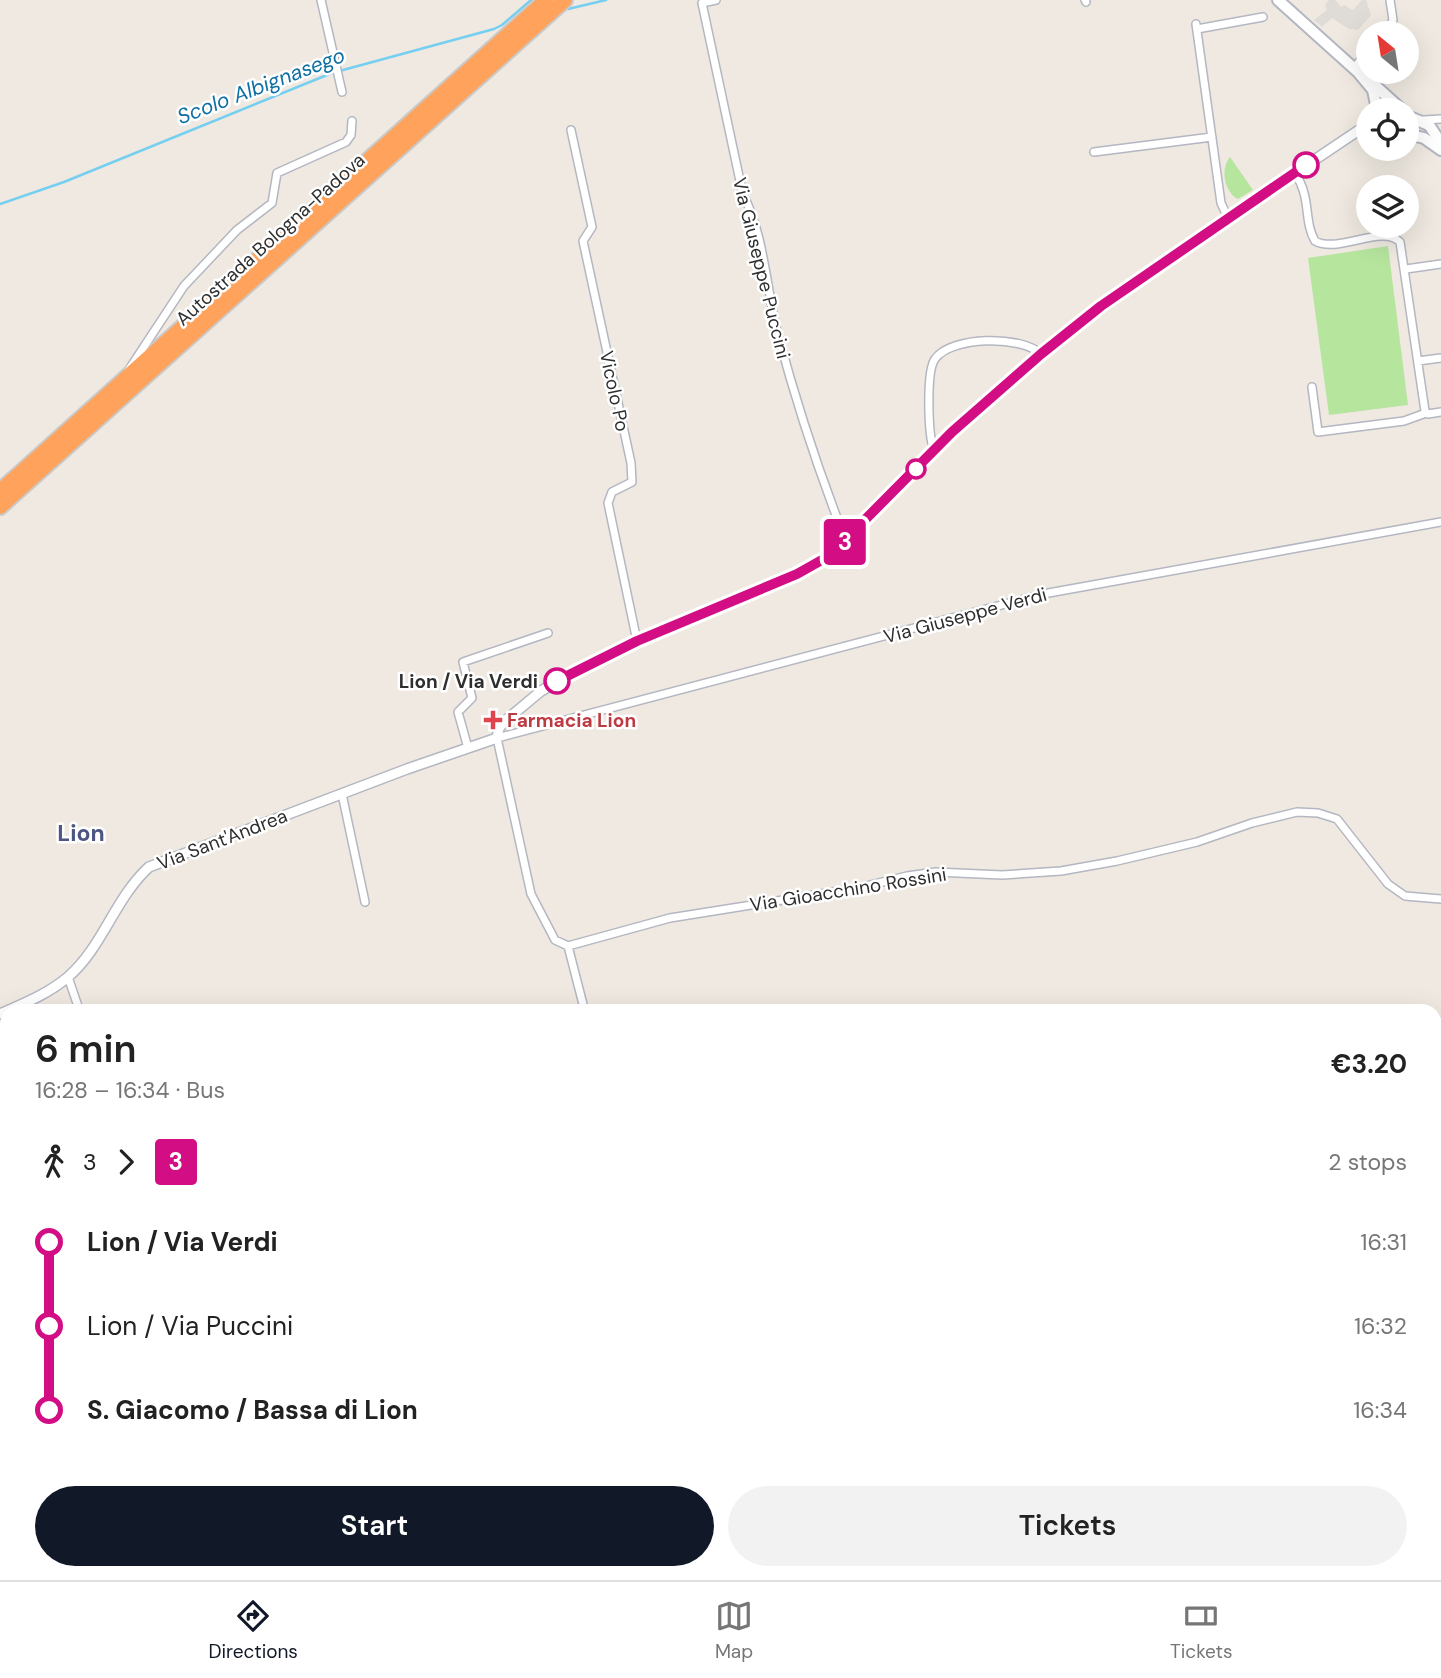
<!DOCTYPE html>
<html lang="en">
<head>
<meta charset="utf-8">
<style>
  body { margin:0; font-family:"DM Sans",sans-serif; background:#f2f2f2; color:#222; height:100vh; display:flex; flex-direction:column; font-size:26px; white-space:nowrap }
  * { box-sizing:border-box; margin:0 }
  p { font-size:23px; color:#767676 }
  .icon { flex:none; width:38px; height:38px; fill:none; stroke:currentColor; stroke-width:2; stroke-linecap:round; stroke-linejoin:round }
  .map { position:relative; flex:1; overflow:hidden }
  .panel { position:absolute; left:0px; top:1004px; width:1442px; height:576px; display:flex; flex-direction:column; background:#fff; border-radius:21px 21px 0 0; box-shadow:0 7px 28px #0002 }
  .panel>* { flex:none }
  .badge { padding:0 14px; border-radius:5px; font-size:24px; line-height:46px }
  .needle { width:46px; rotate:330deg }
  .fabs { position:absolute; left:1356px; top:21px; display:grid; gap:14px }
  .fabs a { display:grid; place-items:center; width:63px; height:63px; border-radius:50%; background:#fff; box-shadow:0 7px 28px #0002; font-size:35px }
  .map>.badge { position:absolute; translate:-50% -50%; box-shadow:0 0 0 4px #fff }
  .legs { display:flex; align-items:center; gap:10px; height:77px; padding:0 35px; font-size:23px }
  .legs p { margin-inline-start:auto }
  .summary { display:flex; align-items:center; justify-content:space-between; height:119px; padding:0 35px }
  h1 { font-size:38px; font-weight:600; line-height:52px }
  .cta { display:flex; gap:14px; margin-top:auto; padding:14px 35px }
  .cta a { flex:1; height:80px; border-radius:42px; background:#111827; color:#fff; font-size:28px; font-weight:600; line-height:80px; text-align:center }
  .cta a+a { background:#f2f2f2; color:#222 }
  ul { padding:0 35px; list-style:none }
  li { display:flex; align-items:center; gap:24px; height:84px; font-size:26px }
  li i { display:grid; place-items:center; width:10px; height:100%; margin:0 9px; background:currentColor }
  li i::after { content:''; width:18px; height:18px; margin:-9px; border:5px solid; border-radius:50%; background:#fff }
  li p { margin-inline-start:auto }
  li:first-child i { background:linear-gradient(#0000 50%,currentColor 0) }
  li:last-child i { background:linear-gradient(currentColor 50%,#0000 0) }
  .menu { display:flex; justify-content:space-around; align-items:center; height:98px; border-top:2px solid #e0e0e0; background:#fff; font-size:19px; color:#767676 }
  .menu a { display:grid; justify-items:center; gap:4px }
  .menu .current { color:#111827 }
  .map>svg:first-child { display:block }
  .green { fill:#b6e59e }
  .plaza { fill:#dfdcd8 }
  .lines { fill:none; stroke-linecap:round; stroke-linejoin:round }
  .stream { stroke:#75cff0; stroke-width:2.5 }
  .building { fill:#cbc7bf; stroke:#cbc5ba; stroke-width:2 }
  .minor-casing { stroke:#b4b7c1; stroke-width:10 }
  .tertiary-casing { stroke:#b4b7c1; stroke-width:12 }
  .secondary-casing { stroke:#b4b7c1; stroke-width:14 }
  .motorway-casing { stroke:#c9c9c9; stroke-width:18 }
  .minor { stroke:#fff; stroke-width:7 }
  .tertiary { stroke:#fff; stroke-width:9 }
  .secondary { stroke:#fff; stroke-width:10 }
  .motorway { stroke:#ffa35c; stroke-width:14 }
  .line-1-casing { stroke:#fff; stroke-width:16 }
  .line-1 { stroke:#d30d84; stroke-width:10 }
  .stop-1-dot { fill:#fff; stroke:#d30d84; stroke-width:3.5 }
  .health-dot { fill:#e0444e; stroke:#fff; stroke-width:2.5 }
  .labels { text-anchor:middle; stroke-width:5; stroke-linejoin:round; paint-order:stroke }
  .street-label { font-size:19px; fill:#2e2e2e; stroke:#fff }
  .stop-label { font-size:19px; font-weight:bold; fill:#2e2e2e; stroke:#fff; text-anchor:end }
  .health-label { font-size:19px; font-weight:bold; fill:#be3a42; stroke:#fff; text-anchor:start }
  .water-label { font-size:21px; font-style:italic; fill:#0d6fa3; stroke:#fff }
  .quarter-label { font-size:23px; font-weight:bold; fill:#4d5680; stroke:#fff }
</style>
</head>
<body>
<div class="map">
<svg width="1441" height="1580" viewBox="0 0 1441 1580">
  <rect width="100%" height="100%" fill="#efe9e1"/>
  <path class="green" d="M 1230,157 L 1253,190 L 1238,199 C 1224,192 1220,168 1230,157 Z
    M 1388,246 L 1408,405 L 1329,415 L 1308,258 Z"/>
  <path class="plaza" d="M 1329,0 L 1335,0 L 1341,7 L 1344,5 L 1353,10 L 1362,0 L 1366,0 L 1371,15 L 1358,30 L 1349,29 L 1332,18 L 1322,27 L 1314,20 L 1327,10 L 1325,5 Z"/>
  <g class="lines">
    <path class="stream" d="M 568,9 L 606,0
      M 0,204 L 64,182 L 332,73 L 494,29 L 502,25 L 531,0"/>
  </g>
  <path class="building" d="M 7,1024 L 7,1061 L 0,1063 L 0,1026 Z"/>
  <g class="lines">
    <g class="minor-casing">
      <path id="minor" d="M 321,0 L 342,92
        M 716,0 L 702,3 L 743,195 C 763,230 767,291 777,331 C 796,402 819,473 846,541
        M 1085,0 L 1086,2
        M 1196,24 L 1221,203 L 1228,218
        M 1197,29 L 1263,17
        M 1385,33 L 1393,20 L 1390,0
        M 1354,68 L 1368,51
        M 1424,120 L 1441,119
        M 571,130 L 592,227 L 583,241 L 631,463 L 632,482 L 612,492 L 608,503 L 637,641
        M 1094,152 L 1212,137
        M 1295,173 C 1312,199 1303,220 1315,241 C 1338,254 1382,224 1400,242 L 1425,411 L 1428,414 L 1441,412
        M 1406,269 L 1441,264
        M 1418,361 L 1441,358
        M 128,371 L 184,286 L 237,230 L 272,203 L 277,173 L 346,142 L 351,135 L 352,121
        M 1312,387 L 1318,432 L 1404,421 L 1426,413
        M 934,450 C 928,436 926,371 935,359 C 951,336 1021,335 1041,354
        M 1441,522 L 1043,594 L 497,738 L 531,894 L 555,940 L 568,946 L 670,918 L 858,888 L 907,876 L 936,872 L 1002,875 L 1061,871 L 1117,861 L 1197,842 L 1252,823 L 1297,812 L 1318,813 L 1337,819 L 1388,884 L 1405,896 L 1441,899
        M 468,748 L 458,712 L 472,698 L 463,662 L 548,633
        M 342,794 L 365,902
        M 568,946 L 585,1012
        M 68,977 L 80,1012
        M 0,1399 L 7,1397
        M 974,1573 L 976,1580"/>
    </g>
    <g class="tertiary-casing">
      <path id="tertiary" d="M 0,1014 C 23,1004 48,994 68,977 C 102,948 115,898 149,867 L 407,769 L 497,738 L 499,728 L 505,721 L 541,691 L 577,670 L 637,641 L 797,574 L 829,556 L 952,432 L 1069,331 L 1228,218 L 1368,124
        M 0,1137 L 7,1138
        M 0,1157 L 7,1156
        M 61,1573 L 61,1580"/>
    </g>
    <g class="secondary-casing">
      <path id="secondary" d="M 1278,0 L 1358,72 L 1373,90 L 1377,110
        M 1369,80 L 1402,110
        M 1407,116 L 1429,125 L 1441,143
        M 1407,134 L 1424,138 L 1441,150"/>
    </g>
    <g class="motorway-casing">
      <path id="motorway" d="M 0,491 L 546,0
        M 0,507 L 565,0"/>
    </g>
    <use href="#minor" class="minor"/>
    <use href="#tertiary" class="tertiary"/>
    <use href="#secondary" class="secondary"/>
    <use href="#motorway" class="motorway"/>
  </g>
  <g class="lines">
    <g class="line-1-casing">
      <path id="line-1" d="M 557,681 L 637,641 L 797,574 L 829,556 L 952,432 L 1041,354 L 1101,306 L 1306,165"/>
    </g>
    <use href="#line-1" class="line-1"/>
  </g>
  <g class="stop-1-dot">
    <circle cx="1306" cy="165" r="12"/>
    <circle cx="916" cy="469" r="9"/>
    <circle cx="557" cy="681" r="12"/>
  </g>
  <path class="health-dot" d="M489.5 709.5h7v7h7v7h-7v7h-7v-7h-7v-7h7z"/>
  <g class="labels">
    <g class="street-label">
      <text transform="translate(270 239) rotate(-42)" y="7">Autostrada Bologna-Padova</text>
      <text transform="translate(762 268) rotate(76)" y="7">Via Giuseppe Puccini</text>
      <text transform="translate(615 391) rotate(78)" y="7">Vicolo Po</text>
      <text transform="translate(965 615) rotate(-15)" y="7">Via Giuseppe Verdi</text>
      <text transform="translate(222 839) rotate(-21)" y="7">Via Sant'Andrea</text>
      <text transform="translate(848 889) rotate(-9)" y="7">Via Gioacchino Rossini</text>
    </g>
    <g class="stop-label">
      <text x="538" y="688">Lion / Via Verdi</text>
    </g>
    <g class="health-label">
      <text x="507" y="727">Farmacia Lion</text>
    </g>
    <g class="water-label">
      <text transform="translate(261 86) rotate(-21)" y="7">Scolo Albignasego</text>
    </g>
    <g class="quarter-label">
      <text x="81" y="841">Lion</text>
    </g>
  </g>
</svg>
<div class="fabs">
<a><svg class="needle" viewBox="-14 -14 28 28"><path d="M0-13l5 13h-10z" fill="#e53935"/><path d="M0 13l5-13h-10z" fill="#767676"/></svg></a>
<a><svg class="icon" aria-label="locate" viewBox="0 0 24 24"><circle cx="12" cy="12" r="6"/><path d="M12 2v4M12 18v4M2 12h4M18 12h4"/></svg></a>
<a><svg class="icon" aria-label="layers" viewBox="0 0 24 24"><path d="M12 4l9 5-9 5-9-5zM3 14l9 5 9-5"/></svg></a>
</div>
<b class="badge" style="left:845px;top:542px;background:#d30d84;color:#fff">3</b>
<section class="panel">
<div class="summary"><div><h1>6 min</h1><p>16:28 – 16:34 · Bus</p></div><b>€3.20</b></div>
<div class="legs"><svg class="icon" aria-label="walk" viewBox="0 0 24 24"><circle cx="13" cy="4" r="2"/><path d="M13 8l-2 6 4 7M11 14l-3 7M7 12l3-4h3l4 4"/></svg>3<svg class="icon" aria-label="forward" viewBox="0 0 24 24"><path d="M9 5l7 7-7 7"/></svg><b class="badge" style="background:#d30d84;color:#fff">3</b><p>2 stops</p></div>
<ul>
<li><i style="color:#d30d84"></i><b>Lion / Via Verdi</b><p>16:31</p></li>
<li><i style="color:#d30d84"></i><span>Lion / Via Puccini</span><p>16:32</p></li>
<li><i style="color:#d30d84"></i><b>S. Giacomo / Bassa di Lion</b><p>16:34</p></li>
</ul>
<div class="cta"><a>Start</a><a>Tickets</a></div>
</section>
</div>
<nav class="menu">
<a class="current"><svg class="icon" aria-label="directions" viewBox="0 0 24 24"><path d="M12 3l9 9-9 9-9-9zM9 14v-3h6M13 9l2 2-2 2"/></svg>Directions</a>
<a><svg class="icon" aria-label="map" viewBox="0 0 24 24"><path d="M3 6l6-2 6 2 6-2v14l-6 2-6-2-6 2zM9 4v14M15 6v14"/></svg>Map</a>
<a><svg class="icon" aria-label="tickets" viewBox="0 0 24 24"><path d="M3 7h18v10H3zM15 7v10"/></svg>Tickets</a>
</nav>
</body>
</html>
